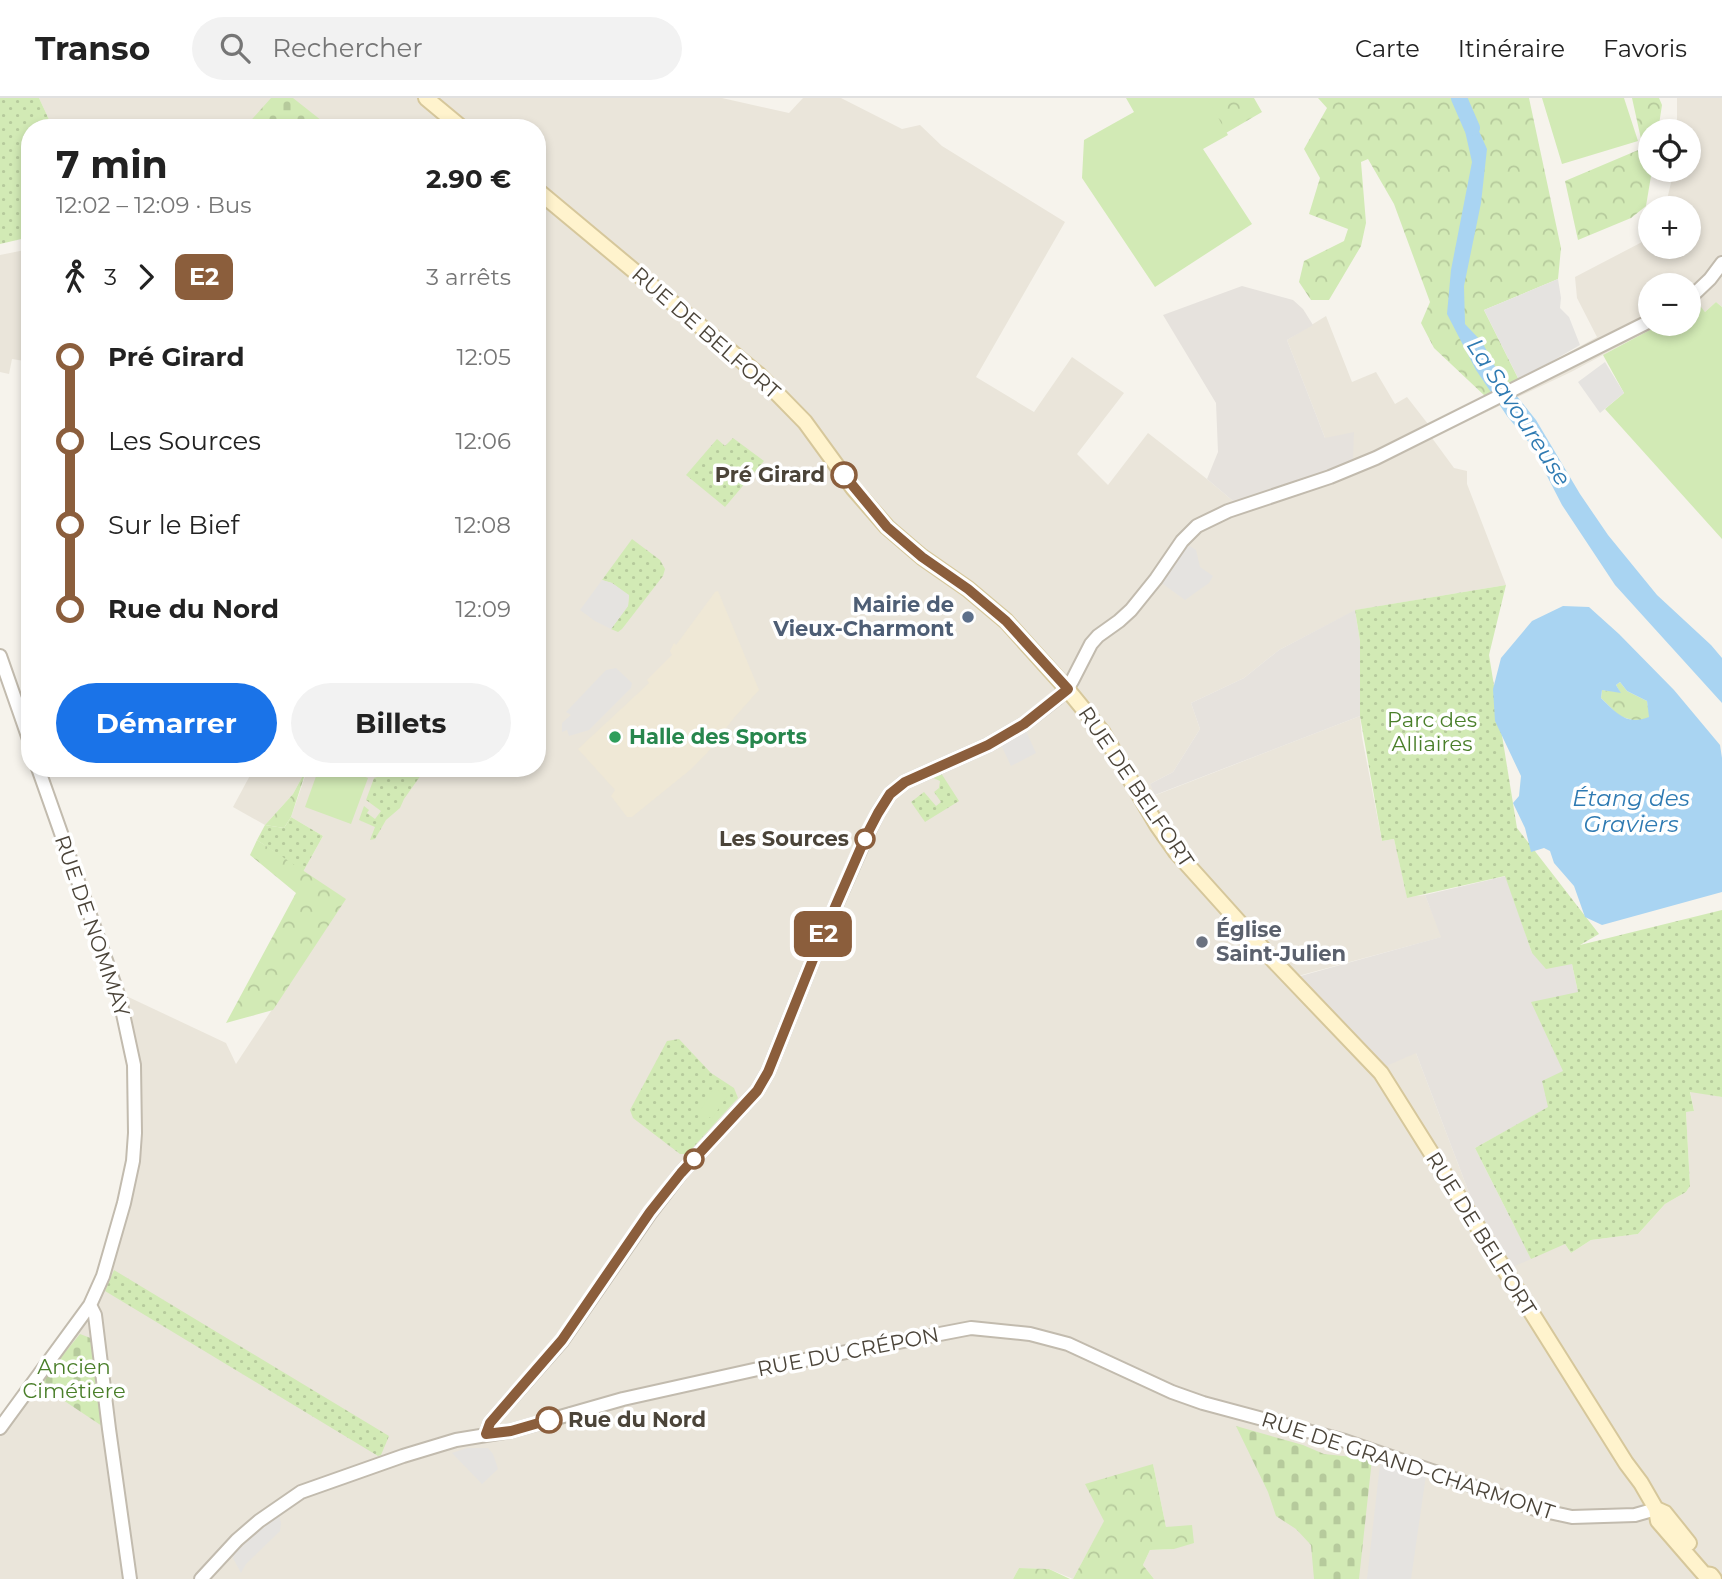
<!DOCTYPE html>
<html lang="fr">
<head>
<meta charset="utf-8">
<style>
  body { margin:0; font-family:Montserrat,sans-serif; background:#f2f2f2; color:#222; height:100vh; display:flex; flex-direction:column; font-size:26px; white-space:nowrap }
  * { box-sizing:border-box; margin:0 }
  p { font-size:23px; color:#767676 }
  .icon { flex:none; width:38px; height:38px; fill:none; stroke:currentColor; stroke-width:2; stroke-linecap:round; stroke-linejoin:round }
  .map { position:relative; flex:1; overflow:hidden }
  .drawer { position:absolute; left:21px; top:21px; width:525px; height:658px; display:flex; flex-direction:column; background:#fff; border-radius:28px; box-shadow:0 4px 10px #0003 }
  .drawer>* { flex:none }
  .badge { padding:0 14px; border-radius:10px; font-size:24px; line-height:46px }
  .controls { position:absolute; left:1638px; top:21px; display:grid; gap:14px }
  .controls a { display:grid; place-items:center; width:63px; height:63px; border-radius:50%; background:#fff; box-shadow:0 4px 10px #0003; font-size:35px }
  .map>.badge { position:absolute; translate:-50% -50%; box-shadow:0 0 0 4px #fff }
  .legs { display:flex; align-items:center; gap:10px; height:77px; padding:0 35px; font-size:23px }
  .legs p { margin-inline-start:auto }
  .overview { display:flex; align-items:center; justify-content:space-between; height:119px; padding:0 35px }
  h1 { font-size:38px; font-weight:700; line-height:52px }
  .primary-button { display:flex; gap:14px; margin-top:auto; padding:14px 35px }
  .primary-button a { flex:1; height:80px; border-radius:42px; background:#1a73e8; color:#fff; font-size:28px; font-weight:700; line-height:80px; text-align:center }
  .primary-button a+a { background:#f2f2f2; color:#222 }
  ul { padding:0 35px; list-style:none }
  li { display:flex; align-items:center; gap:24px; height:84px; font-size:26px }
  li i { display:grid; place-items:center; width:10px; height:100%; margin:0 9px; background:currentColor }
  li i::after { content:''; width:18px; height:18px; margin:-9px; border:5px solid; border-radius:50%; background:#fff }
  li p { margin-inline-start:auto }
  li:first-child i { background:linear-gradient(#0000 50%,currentColor 0) }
  li:last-child i { background:linear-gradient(currentColor 50%,#0000 0) }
  header { display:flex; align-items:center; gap:42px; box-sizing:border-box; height:98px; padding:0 35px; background:#fff; border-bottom:2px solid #e0e0e0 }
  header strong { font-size:33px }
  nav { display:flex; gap:38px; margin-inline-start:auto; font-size:24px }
  .search { width:490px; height:63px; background:#f2f2f2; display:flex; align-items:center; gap:18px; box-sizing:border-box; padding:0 24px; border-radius:38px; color:#767676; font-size:26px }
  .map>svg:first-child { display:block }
  .residential { fill:#eae5da }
  .industrial { fill:#e6e2dd }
  .education { fill:#efe8d6 }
  .grass { fill:url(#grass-dots) }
  .forest { fill:url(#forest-crowns) }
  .cemetery { fill:url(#cemetery-stones) }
  .garden { fill:#d2eab5 }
  .parking { fill:#e5e3e0 }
  .water { fill:#a9d4f2; fill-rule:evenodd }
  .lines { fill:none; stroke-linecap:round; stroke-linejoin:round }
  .river { stroke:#a9d4f2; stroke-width:16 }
  .tertiary-casing { stroke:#c2bbae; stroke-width:16 }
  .secondary-casing { stroke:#d6c79b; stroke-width:18 }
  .tertiary { stroke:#fff; stroke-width:12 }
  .secondary { stroke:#fff3cd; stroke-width:14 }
  .line-1-casing { stroke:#fff; stroke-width:16 }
  .line-1 { stroke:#8b5e3c; stroke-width:10 }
  .stop-1-dot { fill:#fff; stroke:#8b5e3c; stroke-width:3.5 }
  .service-dot { fill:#5c6f8a; stroke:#fff; stroke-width:2.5 }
  .leisure-dot { fill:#2e9e5b; stroke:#fff; stroke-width:2.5 }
  .worship-dot { fill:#6b7280; stroke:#fff; stroke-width:2.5 }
  .labels { text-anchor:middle; stroke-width:7; stroke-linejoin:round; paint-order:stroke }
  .street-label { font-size:21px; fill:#4b4439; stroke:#fff }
  .stop-label { font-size:21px; font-weight:bold; fill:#4b4439; stroke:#fff; text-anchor:end }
  .service-label { font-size:21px; font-weight:bold; fill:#4e5e75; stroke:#fff; text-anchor:end }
  .park-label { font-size:21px; fill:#4a7f2a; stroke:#fff }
  .leisure-label { font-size:21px; font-weight:bold; fill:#27864d; stroke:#fff; text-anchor:start }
  .worship-label { font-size:21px; font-weight:bold; fill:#5b616d; stroke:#fff; text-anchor:start }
  .water-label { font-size:23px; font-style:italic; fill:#2e7ab2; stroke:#fff }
</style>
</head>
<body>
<header>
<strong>Transo</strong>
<div class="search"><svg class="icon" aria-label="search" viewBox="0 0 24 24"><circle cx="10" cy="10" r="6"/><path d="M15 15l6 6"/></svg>Rechercher</div>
<nav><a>Carte</a><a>Itinéraire</a><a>Favoris</a></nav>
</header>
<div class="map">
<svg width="1722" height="1481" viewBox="0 0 1722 1481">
  <defs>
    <pattern id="grass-dots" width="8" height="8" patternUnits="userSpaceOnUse" patternTransform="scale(1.75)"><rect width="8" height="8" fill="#d2eab5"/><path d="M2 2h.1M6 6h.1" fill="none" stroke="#b6ca9c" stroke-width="1.8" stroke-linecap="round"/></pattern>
    <pattern id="forest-crowns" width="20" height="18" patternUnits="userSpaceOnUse" patternTransform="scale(1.75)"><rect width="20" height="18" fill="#d2eab5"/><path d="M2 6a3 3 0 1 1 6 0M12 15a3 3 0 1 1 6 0" fill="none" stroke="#b6ca9c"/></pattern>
    <pattern id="cemetery-stones" width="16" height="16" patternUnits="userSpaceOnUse" patternTransform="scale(1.75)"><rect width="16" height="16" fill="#d2eab5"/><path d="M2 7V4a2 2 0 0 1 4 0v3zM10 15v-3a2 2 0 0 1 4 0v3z" fill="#b6ca9c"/></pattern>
  </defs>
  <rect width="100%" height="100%" fill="#f6f3ec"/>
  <path class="residential" d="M 39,0 L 722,0 L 789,15 L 803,0 L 841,0 L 902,31 L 920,27 L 942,48 L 1065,124 L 976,279 L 1034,314 L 1072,259 L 1124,295 L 1077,356 L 1108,387 L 1148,335 L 1207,381 L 1233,403 L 1325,340 L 1287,242 L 1326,218 L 1352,284 L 1376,274 L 1395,306 L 1407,299 L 1428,326 L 1519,282 L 1597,239 L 1577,200 L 1575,179 L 1644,143 L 1650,134 L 1650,149 L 1689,149 L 1689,110 L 1665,110 L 1674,72 L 1689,72 L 1689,33 L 1677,33 L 1677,0 L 1722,0 L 1722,209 L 1716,204 L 1705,214 L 1698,206 L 1689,210 L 1689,187 L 1650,187 L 1650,226 L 1661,226 L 1571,274 L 1432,340 L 1454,370 L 1467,373 L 1467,386 L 1506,487 L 1356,512 L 1279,552 L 1244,580 L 1191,605 L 1200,631 L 1173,674 L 1150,686 L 1156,697 L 1360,618 L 1362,639 L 1382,743 L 1394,741 L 1407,799 L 1425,797 L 1442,839 L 1298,878 L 1416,955 L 1477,1116 L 1565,1146 L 1571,1155 L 1591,1142 L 1638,1136 L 1665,1106 L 1686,1094 L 1690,1088 L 1686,1014 L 1694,1013 L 1690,993 L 1722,999 L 1722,1481 L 1154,1481 L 1143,1467 L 1150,1452 L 1174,1451 L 1166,1429 L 1153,1366 L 1105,1422 L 1073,1481 L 1049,1471 L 1019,1470 L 1013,1481 L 0,1481 L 0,1333 L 83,1223 L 136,1046 L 122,896 L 226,945 L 236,966 L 345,801 L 303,774 L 323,738 L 291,719 L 308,670 L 537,670 L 537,30 L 53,30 Z
    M 30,151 L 30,264 L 12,261 L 9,276 L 0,274 L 0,157 Z
    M 254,670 L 307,670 L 293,696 L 265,727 L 233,709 Z"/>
  <path class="industrial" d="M 1242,188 L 1293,202 L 1303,211 L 1313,227 L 1287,242 L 1325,340 L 1354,334 L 1353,361 L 1333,372 L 1233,403 L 1207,381 L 1218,354 L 1216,305 L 1163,217 Z
    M 1355,512 L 1360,543 L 1360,618 L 1155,697 L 1150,686 L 1173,674 L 1200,631 L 1191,605 L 1244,580 L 1279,552 Z
    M 1506,778 L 1532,855 L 1572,866 L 1578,894 L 1563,973 L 1549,1009 L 1475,1050 L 1531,1161 L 1510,1170 L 1477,1116 L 1416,955 L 1384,969 L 1297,879 L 1441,839 L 1425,797 Z"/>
  <path class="education" d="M 718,493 L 759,592 L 733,621 L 707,655 L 690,672 L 632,719 L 627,719 L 611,698 L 615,692 L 578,651 L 649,585 L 647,582 L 672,557 L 670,553 L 674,545 L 676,547 L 715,494 Z"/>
  <path class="grass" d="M 0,0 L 39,0 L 53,30 L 30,30 L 30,139 L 0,146 Z
    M 733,340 L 764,363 L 725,409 L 686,377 L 717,341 L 725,348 Z
    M 632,441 L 660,462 L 665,471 L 663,478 L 622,531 L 618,534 L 611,531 L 628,508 L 629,498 L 612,485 L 602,482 Z
    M 1506,487 L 1489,557 L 1517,730 L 1599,836 L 1580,847 L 1722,812 L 1722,999 L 1690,994 L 1694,1013 L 1686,1014 L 1690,1088 L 1686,1094 L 1665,1106 L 1638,1136 L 1591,1142 L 1571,1155 L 1565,1146 L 1531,1161 L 1475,1050 L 1548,1009 L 1542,983 L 1563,973 L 1531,904 L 1578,894 L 1572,866 L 1546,871 L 1532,855 L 1505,778 L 1407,800 L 1394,741 L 1382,743 L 1360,618 L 1360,543 L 1355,512 Z
    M 395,670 L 426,670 L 404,701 L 400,710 L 386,722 L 375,741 L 370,742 L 375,729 L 359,722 L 364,708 L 369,712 L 367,715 L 375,721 L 381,713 L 366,702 L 374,680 L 386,676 Z
    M 941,675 L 959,703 L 925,724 L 911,704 L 924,694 L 936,708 L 941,704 L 934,694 L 939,690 L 940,683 L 931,679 Z
    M 291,719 L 323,738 L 303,774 L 257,742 L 265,727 L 284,730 Z
    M 679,941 L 711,975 L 734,990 L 738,1000 L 687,1056 L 680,1056 L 633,1020 L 630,1012 L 667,943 Z
    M 114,1172 L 389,1338 L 381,1357 L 378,1358 L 105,1193 Z"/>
  <path class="forest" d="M 1197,0 L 1254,0 L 1262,14 L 1214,42 Z
    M 1318,0 L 1529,0 L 1561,150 L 1558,181 L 1484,212 L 1519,282 L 1486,299 L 1434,250 L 1421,225 L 1430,204 L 1394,106 L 1368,61 L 1361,64 L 1366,125 L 1361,148 L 1329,202 L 1311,202 L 1299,184 L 1304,163 L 1344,143 L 1348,131 L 1309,116 L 1320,80 L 1304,51 L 1327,10 Z
    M 1632,0 L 1659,0 L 1662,7 L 1658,33 L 1650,33 L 1650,72 L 1652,72 L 1646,108 L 1631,120 L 1578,142 L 1565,83 L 1643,50 Z
    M 1620,584 L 1627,593 L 1647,603 L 1650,619 L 1639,624 L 1619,618 L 1601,600 L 1602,592 L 1620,594 L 1616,587 Z
    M 307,670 L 291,719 L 284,730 L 265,727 L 293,696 Z
    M 257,742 L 346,801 L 273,912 L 226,925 L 296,795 L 250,757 Z
    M 1153,1366 L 1166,1429 L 1192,1427 L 1194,1445 L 1174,1451 L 1150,1452 L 1143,1467 L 1154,1481 L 1073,1481 L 1104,1423 L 1085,1386 Z
    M 1019,1470 L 1049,1471 L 1070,1481 L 1013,1481 Z"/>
  <path class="cemetery" d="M 271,0 L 293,0 L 331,30 L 244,30 Z
    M 80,1236 L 93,1241 L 105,1330 L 39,1286 Z
    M 1236,1328 L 1303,1347 L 1324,1356 L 1372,1361 L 1359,1481 L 1314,1481 L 1311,1447 L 1296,1431 L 1276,1418 L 1268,1394 Z"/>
  <path class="garden" d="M 1126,0 L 1207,0 L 1228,37 L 1203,51 L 1252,126 L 1155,189 L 1082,80 L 1084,42 L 1134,14 Z
    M 1542,0 L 1624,0 L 1638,43 L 1562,66 Z
    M 1716,204 L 1722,209 L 1722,441 L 1605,311 L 1624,295 L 1603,257 L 1661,226 L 1689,226 L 1689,210 L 1698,205 L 1705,214 Z
    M 319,670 L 340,670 L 368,680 L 351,726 L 305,709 Z
    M 714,990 L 727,998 L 712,1021 L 700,1013 Z"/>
  <path class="parking" d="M 1558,181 L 1561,200 L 1560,210 L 1569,219 L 1580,247 L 1519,282 L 1484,212 Z
    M 1605,264 L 1624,295 L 1600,315 L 1578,284 Z
    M 1182,443 L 1196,452 L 1200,469 L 1213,478 L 1209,485 L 1185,502 L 1156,481 Z
    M 602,482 L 612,485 L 629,497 L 628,508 L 611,531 L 595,523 L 580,512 Z
    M 616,570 L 632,585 L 631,590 L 589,632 L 569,638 L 567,632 L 562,634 L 562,625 L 571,617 L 566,614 L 606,572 Z
    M 1025,631 L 1036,655 L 1011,668 L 1000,645 Z
    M 467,1350 L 488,1350 L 493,1356 L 498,1371 L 482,1386 L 452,1355 Z
    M 1380,1366 L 1426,1377 L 1411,1481 L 1367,1481 Z
    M 279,1417 L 281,1425 L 280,1433 L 246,1466 L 241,1475 L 233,1460 L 235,1455 L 252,1439 Z"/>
  <path class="water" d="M 1460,11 L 1470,13 L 1487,51 L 1481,105 L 1464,188 L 1465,226 L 1482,244 L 1499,276 L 1536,322 L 1580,396 L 1608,437 L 1657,497 L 1711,547 L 1722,560 L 1722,605 L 1615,487 L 1562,407 L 1531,347 L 1507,318 L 1476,272 L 1447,216 L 1451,172 L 1472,64 Z
    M 1563,508 L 1589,509 L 1619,536 L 1674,592 L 1720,647 L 1722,660 L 1722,794 L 1602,827 L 1585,819 L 1574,788 L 1554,765 L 1550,753 L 1544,750 L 1531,754 L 1525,730 L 1513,705 L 1519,698 L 1521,678 L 1495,623 L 1493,591 L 1501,560 L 1532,523 ZM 1620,584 L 1627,593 L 1647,603 L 1649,619 C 1627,628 1616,615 1601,600 L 1602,592 L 1621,595 L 1616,587 Z"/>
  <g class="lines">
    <path class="river" d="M 1459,0 L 1472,30"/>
    <g class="tertiary-casing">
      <path id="tertiary" d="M 1689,201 L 1710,181 L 1722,165
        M 0,558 L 30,644
        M 90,1207 L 95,1217 L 109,1331 L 130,1481
        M 0,1330 L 90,1207 L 103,1178 L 124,1105 L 133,1063 L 135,1035 L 134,967 L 120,902 L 38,670
        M 486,1336 L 490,1325 L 562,1243 L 651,1114 L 681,1075 L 757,993 L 768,974 L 822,839 L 866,739 L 878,715 L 890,696 L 905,684 L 988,647 L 1024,626 L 1056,601 L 1067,591 L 1072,583 L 1091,546 L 1098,538 L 1119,523 L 1131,512 L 1156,481 L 1182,443 L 1197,428 L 1228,413 L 1330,379 L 1376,360 L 1650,223
        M 201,1481 L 237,1442 L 259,1423 L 301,1394 L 403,1358 L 456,1342 L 511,1333 L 623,1301 L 758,1271 L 971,1230 L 1030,1236 L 1068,1246 L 1172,1294 L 1203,1305 L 1345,1343 L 1438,1375 L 1535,1411 L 1572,1419 L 1635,1417 L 1656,1411"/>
    </g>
    <g class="secondary-casing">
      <path id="secondary" d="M 426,0 L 462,30
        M 537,92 L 759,277 L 805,324 L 853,390 L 887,429 L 922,459 L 968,491 L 1006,523 L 1067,591 L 1103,635 L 1157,727 L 1176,754 L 1274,863 L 1381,975 L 1626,1365 L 1641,1385 L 1656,1411 L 1658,1423 L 1697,1468 L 1704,1476 L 1711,1477 L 1714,1481
        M 1656,1411 L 1665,1415 L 1689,1445"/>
    </g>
    <use href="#tertiary" class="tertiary"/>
    <use href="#secondary" class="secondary"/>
  </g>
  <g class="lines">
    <g class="line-1-casing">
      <path id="line-1" d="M 549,1322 L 511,1333 L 486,1336 L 490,1325 L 562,1242 L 650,1114 L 681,1075 L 757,993 L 768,974 L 822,839 L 866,738 L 878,715 L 890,696 L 905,684 L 988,647 L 1024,626 L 1068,591 L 1006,523 L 968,491 L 922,459 L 887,429 L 844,377"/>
    </g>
    <use href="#line-1" class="line-1"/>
  </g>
  <g class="stop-1-dot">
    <circle cx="844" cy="377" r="12"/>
    <circle cx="865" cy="741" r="9"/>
    <circle cx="694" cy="1061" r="9"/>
    <circle cx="549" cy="1322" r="12"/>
  </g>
  <circle class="service-dot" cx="968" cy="519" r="7"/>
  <circle class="leisure-dot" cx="615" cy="639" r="7"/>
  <circle class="worship-dot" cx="1202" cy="844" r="7"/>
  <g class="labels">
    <g class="street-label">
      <text transform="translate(706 235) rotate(41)" y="7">RUE DE BELFORT</text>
      <text transform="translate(1136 689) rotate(56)" y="7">RUE DE BELFORT</text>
      <text transform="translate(92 828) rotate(71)" y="7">RUE DE NOMMAY</text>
      <text transform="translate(1481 1136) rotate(58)" y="7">RUE DE BELFORT</text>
      <text transform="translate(848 1254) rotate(-11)" y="7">RUE DU CRÉPON</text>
      <text transform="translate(1408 1368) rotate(18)" y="7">RUE DE GRAND-CHARMONT</text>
    </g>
    <g class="stop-label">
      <text x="825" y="384">Pré Girard</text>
      <text x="849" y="748">Les Sources</text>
      <text x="568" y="1329" text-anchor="start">Rue du Nord</text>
    </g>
    <g class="service-label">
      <text x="954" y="514">Mairie de<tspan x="954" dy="24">Vieux-Charmont</tspan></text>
    </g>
    <g class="park-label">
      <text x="1432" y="629">Parc des<tspan x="1432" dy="24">Alliaires</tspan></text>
      <text x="74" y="1276">Ancien<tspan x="74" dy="24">Cimétiere</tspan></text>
    </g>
    <g class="leisure-label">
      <text x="629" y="646">Halle des Sports</text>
    </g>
    <g class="worship-label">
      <text x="1216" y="839">Église<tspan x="1216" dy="24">Saint-Julien</tspan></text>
    </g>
    <g class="water-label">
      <text transform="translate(1519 314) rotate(57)" y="8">La Savoureuse</text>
      <text x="1631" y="708">Étang des<tspan x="1631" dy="26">Graviers</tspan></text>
    </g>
  </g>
</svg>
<div class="controls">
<a><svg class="icon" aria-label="locate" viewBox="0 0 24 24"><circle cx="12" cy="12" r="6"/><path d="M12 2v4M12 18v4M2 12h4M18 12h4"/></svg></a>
<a>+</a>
<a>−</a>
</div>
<b class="badge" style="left:823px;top:836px;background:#8b5e3c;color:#fff">E2</b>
<section class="drawer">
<div class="overview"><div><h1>7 min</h1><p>12:02 – 12:09 · Bus</p></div><b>2.90 €</b></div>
<div class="legs"><svg class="icon" aria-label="walk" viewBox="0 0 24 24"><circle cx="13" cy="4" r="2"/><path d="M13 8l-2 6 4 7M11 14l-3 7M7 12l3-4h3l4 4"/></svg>3<svg class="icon" aria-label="forward" viewBox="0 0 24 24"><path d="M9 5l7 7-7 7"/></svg><b class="badge" style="background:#8b5e3c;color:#fff">E2</b><p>3 arrêts</p></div>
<ul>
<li><i style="color:#8b5e3c"></i><b>Pré Girard</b><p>12:05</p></li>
<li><i style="color:#8b5e3c"></i><span>Les Sources</span><p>12:06</p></li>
<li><i style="color:#8b5e3c"></i><span>Sur le Bief</span><p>12:08</p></li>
<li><i style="color:#8b5e3c"></i><b>Rue du Nord</b><p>12:09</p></li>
</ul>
<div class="primary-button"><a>Démarrer</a><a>Billets</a></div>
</section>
</div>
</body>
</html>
